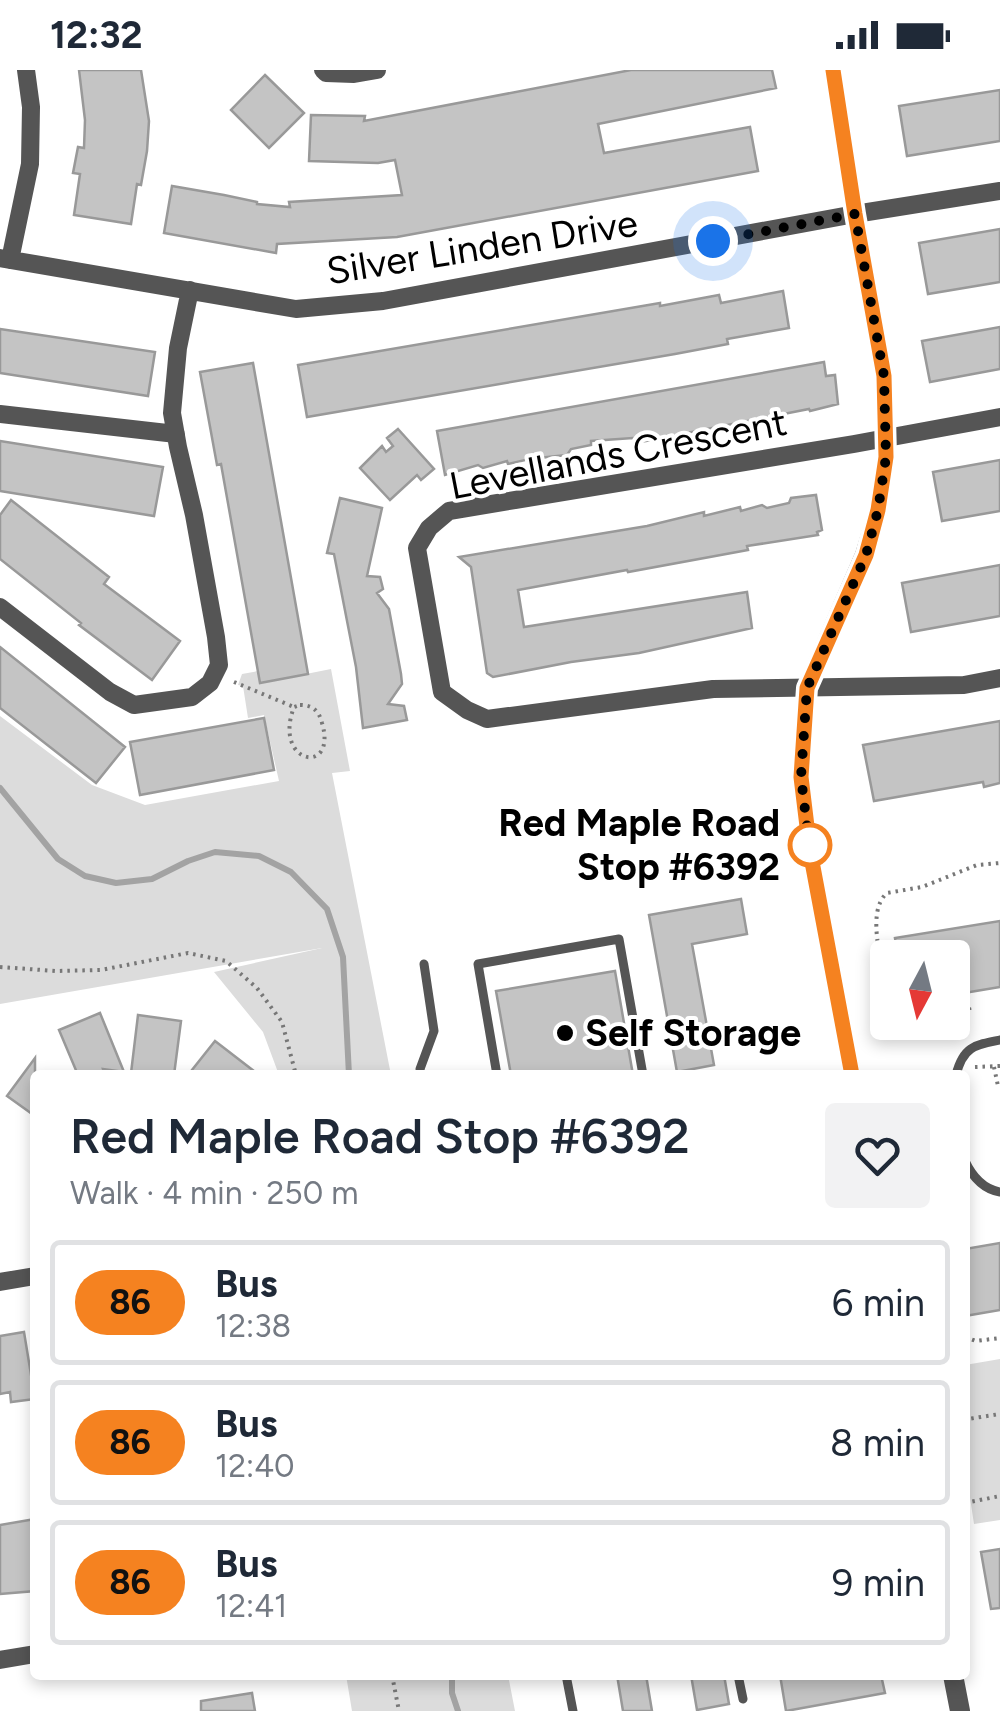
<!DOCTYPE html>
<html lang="en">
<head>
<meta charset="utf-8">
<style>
  body { margin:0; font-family:Figtree,sans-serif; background:#f2f2f3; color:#1f2937; height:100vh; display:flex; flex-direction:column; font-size:38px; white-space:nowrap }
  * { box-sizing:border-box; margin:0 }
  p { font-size:32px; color:#747a83 }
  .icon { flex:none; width:55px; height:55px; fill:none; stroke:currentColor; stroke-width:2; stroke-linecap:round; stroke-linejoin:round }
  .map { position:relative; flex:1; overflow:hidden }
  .panel { position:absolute; left:30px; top:1000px; width:940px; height:610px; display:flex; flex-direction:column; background:#fff; border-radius:10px; box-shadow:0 5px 15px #0003 }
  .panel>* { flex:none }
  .badge { padding:0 20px; border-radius:32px; font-size:35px; line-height:65px }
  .needle { width:65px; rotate:187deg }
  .tools { position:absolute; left:870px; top:870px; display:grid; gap:20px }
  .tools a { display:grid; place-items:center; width:100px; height:100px; border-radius:10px; background:#fff; box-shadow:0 5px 15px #0003; font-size:50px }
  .you { position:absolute; width:50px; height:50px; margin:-25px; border:8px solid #fff; border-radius:50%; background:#1a73e8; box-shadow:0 0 0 15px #1a73e833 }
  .map>.badge { position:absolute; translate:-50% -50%; box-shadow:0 0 0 5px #fff }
  .round { display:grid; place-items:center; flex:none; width:105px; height:105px; border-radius:10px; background:#f2f2f3 }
  .headline { display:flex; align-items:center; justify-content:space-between; height:170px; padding:0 40px }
  h1 { font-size:48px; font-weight:600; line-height:75px }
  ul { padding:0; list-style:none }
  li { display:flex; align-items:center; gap:30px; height:125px; margin:0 20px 15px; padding:0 20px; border:5px solid #e0e1e3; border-radius:10px }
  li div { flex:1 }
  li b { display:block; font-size:38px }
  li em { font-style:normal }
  li .badge { min-width:110px; font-weight:700; text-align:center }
  .status { display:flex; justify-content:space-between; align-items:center; height:70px; padding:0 50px; background:#fff; direction:ltr }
  .status svg { height:28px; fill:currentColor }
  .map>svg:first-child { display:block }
  .green { fill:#dcdcdc }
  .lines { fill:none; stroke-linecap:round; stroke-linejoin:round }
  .stream { stroke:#a3a3a3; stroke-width:6 }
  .building { fill:#c4c4c4; stroke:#999; stroke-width:2.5 }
  .path { stroke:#777; stroke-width:4; stroke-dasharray:2.5 5; stroke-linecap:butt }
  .service { stroke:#555; stroke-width:9 }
  .minor { stroke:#555; stroke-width:18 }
  .tertiary { stroke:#555; stroke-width:20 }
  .line-casing { stroke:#fff; stroke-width:22 }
  .line { stroke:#f58220; stroke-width:15 }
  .walk { stroke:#000; stroke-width:10; stroke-dasharray:0 18 }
  .stop-dot { fill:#fff; stroke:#f58220; stroke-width:5 }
  .poi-dot { fill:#000; stroke:#fff; stroke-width:4 }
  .labels { text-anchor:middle; stroke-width:8; stroke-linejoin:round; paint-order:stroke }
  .street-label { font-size:38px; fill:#000; stroke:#fff }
  .stop-label { font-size:38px; font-weight:bold; fill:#000; stroke:#fff; text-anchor:end }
  .poi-label { font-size:38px; font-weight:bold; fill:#000; stroke:#fff; text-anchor:start }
</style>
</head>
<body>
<div class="status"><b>12:32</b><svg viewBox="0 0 49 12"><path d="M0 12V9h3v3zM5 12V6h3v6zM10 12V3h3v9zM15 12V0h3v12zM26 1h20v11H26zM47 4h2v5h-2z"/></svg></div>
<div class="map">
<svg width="1000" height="1641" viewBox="0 0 1000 1641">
  <rect width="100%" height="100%" fill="#fff"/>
  <path class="green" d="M 331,599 L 350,701 L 332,703 L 391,1005 L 279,1005 L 263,962 L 214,902 L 322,878 L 0,934 L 0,646 L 92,715 L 145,735 L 279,711 L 264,645 L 248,648 L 243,616 L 238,615 L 242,604 L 258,601 L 261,613 Z
    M 1000,1289 L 1000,1450 L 974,1454 L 965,1395 L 965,1295 Z
    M 346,1605 L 508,1605 L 515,1641 L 352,1641 Z"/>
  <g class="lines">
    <path class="stream" d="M 0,718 L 58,789 L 85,806 L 116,813 L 152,809 L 188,791 L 215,782 L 259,786 L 291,802 L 327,839 L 343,887 L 349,1005
      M 452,1605 L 452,1623 L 458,1641"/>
  </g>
  <path class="building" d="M 79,0 L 141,0 L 149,51 L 147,81 L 141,115 L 137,114 L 131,154 L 74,145 L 80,104 L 73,103 L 78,77 L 84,78 L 85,50 Z
    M 631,0 L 772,0 L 776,18 L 598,54 L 604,83 L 750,57 L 758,101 L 397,167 L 277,174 L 276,183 L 164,163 L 172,116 L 224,125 L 257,132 L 257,134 L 290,137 L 289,132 L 402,125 L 395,90 L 378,93 L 309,91 L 311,45 L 365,46 L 364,51 Z
    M 265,5 L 304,43 L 269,78 L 231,40 Z
    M 1000,20 L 1000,71 L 907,86 L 899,36 Z
    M 1000,159 L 1000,212 L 928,224 L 919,173 Z
    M 783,221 L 789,258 L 727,269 L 728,274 L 675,284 L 307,347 L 298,295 L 660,233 L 660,236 L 719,225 L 721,233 Z
    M 1000,257 L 1000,299 L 930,312 L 922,271 Z
    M 0,259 L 155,282 L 148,326 L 0,303 Z
    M 824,292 L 826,306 L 835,305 L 838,334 L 810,341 L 809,339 L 646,371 L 639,372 L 633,368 L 591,371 L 591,375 L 571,379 L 567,385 L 538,388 L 538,387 L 508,394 L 507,391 L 483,398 L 478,395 L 445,405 L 437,361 Z
    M 253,293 L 308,604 L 260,613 L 221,394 L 217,395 L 200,302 Z
    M 398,359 L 434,399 L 421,410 L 417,405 L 390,430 L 360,398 L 382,376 L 386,382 L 393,376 L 387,368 Z
    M 0,371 L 163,397 L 154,446 L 0,421 Z
    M 1000,390 L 1000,441 L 942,451 L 933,402 Z
    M 816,425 L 822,460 L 817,462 L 818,465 L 747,476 L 748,480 L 628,502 L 627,500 L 518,520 L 524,557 L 747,522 L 752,558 L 639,583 L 571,592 L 493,607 L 487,603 L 471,497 L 459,487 L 647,456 L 704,442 L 704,446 L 740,437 L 741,441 L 762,435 L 767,438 L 789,433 L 791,428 Z
    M 340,428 L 382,438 L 367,506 L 380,507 L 383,519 L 377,523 L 389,539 L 401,604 L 402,614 L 388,634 L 404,636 L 407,650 L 363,658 L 356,597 L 334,484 L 327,483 Z
    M 11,430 L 109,507 L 104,514 L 180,571 L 152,610 L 79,555 L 81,553 L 0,489 L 0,445 Z
    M 1000,495 L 1000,546 L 911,562 L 902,513 Z
    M 0,577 L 125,677 L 96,713 L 0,638 Z
    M 264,648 L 274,700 L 140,725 L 130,672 Z
    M 1000,651 L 1000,713 L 984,717 L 983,712 L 874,731 L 863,675 Z
    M 741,829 L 747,864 L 692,874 L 714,995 L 677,1002 L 649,845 Z
    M 1000,851 L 1000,917 L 952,925 L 952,888 L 898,888 L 895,868 Z
    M 615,901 L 633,1005 L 511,1005 L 496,921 Z
    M 100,943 L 124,1002 L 103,999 L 105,1005 L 78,1005 L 59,960 Z
    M 138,945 L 181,951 L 174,1005 L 131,1003 Z
    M 215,971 L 259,1005 L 188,1005 Z
    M 35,988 L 35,1046 L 7,1026 Z
    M 1000,1173 L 1000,1240 L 965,1246 L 965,1179 Z
    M 24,1262 L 35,1329 L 11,1332 L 10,1322 L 0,1324 L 0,1266 Z
    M 35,1449 L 35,1521 L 0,1524 L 0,1455 Z
    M 1000,1479 L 1000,1538 L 991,1539 L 981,1482 Z
    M 617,1605 L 646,1605 L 652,1641 L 623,1641 Z
    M 691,1605 L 724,1605 L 729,1634 L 697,1640 Z
    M 780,1605 L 881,1605 L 885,1623 L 786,1641 Z
    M 252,1623 L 255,1641 L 201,1641 L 201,1631 Z"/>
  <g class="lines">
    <path class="path" d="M 234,612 L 294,637
      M 300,635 C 313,635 319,641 322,653 C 338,706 272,695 294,637 Z
      M 0,897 L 56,901 L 101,900 L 188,883 L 226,891 L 257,918 L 282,952 L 296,1005
      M 888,923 C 883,896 865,842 887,823 L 922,817 L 977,795 L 1000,793
      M 966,923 L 970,942
      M 893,952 C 907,971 933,959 953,955
      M 975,997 L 1000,996
      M 994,997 L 998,1016
      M 965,1267 L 976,1271 L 1000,1268
      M 965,1368 L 968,1349 L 1000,1344
      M 965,1433 L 1000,1426
      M 392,1605 L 399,1641"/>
    <path class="service" d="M 421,1005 L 420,999 L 434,961 L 424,894
      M 497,1005 L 478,894 L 619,869 L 643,1005
      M 956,1005 C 963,977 974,975 1000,970
      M 965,1091 C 972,1106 983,1119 1000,1122
      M 566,1605 L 573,1641
      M 738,1605 L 743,1629"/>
    <path class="minor" d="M 323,0 L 326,3 L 354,4 L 377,0
      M 0,188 L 296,239 L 383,231 L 855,144 L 1000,121
      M 10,190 L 30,94 L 31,37 L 26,0
      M 0,344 L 176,364
      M 1000,347 L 854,374 L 449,441 L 429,458 L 417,478 L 442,622 L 467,640 L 487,649 L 713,619 L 964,615 L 1000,608
      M 0,537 L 110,622 L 134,635 L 192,627 L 210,613 L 219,595 L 216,567 L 194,445 L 178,377 L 172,343 L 178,278 L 190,220
      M 0,1212 L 35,1206
      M 0,1590 L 35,1584"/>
    <path class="tertiary" d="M 833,0 L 855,144 L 884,306 L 886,387 L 878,441 L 865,485 L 807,618 L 801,707 L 810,781 L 852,1005
      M 953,1605 L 960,1641"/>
  </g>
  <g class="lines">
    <g class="line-casing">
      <path id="line" d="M 833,0 L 855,144 L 884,306 L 886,387 L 878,440 L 866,485 L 807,618 L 801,707 L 810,781 L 852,1005"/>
    </g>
    <use href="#line" class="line"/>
    <path class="walk" d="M 713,171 L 855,144 L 884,306 L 886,387 L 878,440 L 866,485 L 807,618 L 801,707 L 810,781 L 810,775"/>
  </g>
  <circle class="stop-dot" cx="810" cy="775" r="20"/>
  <circle class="poi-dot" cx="565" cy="963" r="10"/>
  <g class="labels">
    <g class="street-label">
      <text transform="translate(482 177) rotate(-9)" y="13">Silver Linden Drive</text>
      <text transform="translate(618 384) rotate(-11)" y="13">Levellands Crescent</text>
    </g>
    <g class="stop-label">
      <text x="780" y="766">Red Maple Road<tspan x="780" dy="44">Stop #6392</tspan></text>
    </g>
    <g class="poi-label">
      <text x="585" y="976">Self Storage</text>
    </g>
  </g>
</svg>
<div class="tools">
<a><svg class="needle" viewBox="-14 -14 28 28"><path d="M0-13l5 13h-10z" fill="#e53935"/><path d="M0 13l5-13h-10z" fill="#747a83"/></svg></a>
</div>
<div class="you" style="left:713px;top:171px"></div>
<section class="panel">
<div class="headline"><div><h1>Red Maple Road Stop #6392</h1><p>Walk · 4 min · 250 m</p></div><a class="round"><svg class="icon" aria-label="heart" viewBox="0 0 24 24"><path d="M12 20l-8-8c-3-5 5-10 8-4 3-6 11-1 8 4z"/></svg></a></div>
<ul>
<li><span class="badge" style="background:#f58220;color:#111">86</span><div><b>Bus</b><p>12:38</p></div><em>6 min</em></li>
<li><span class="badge" style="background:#f58220;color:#111">86</span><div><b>Bus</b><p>12:40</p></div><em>8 min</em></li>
<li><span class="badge" style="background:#f58220;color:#111">86</span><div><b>Bus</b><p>12:41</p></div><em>9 min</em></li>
</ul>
</section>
</div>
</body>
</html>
